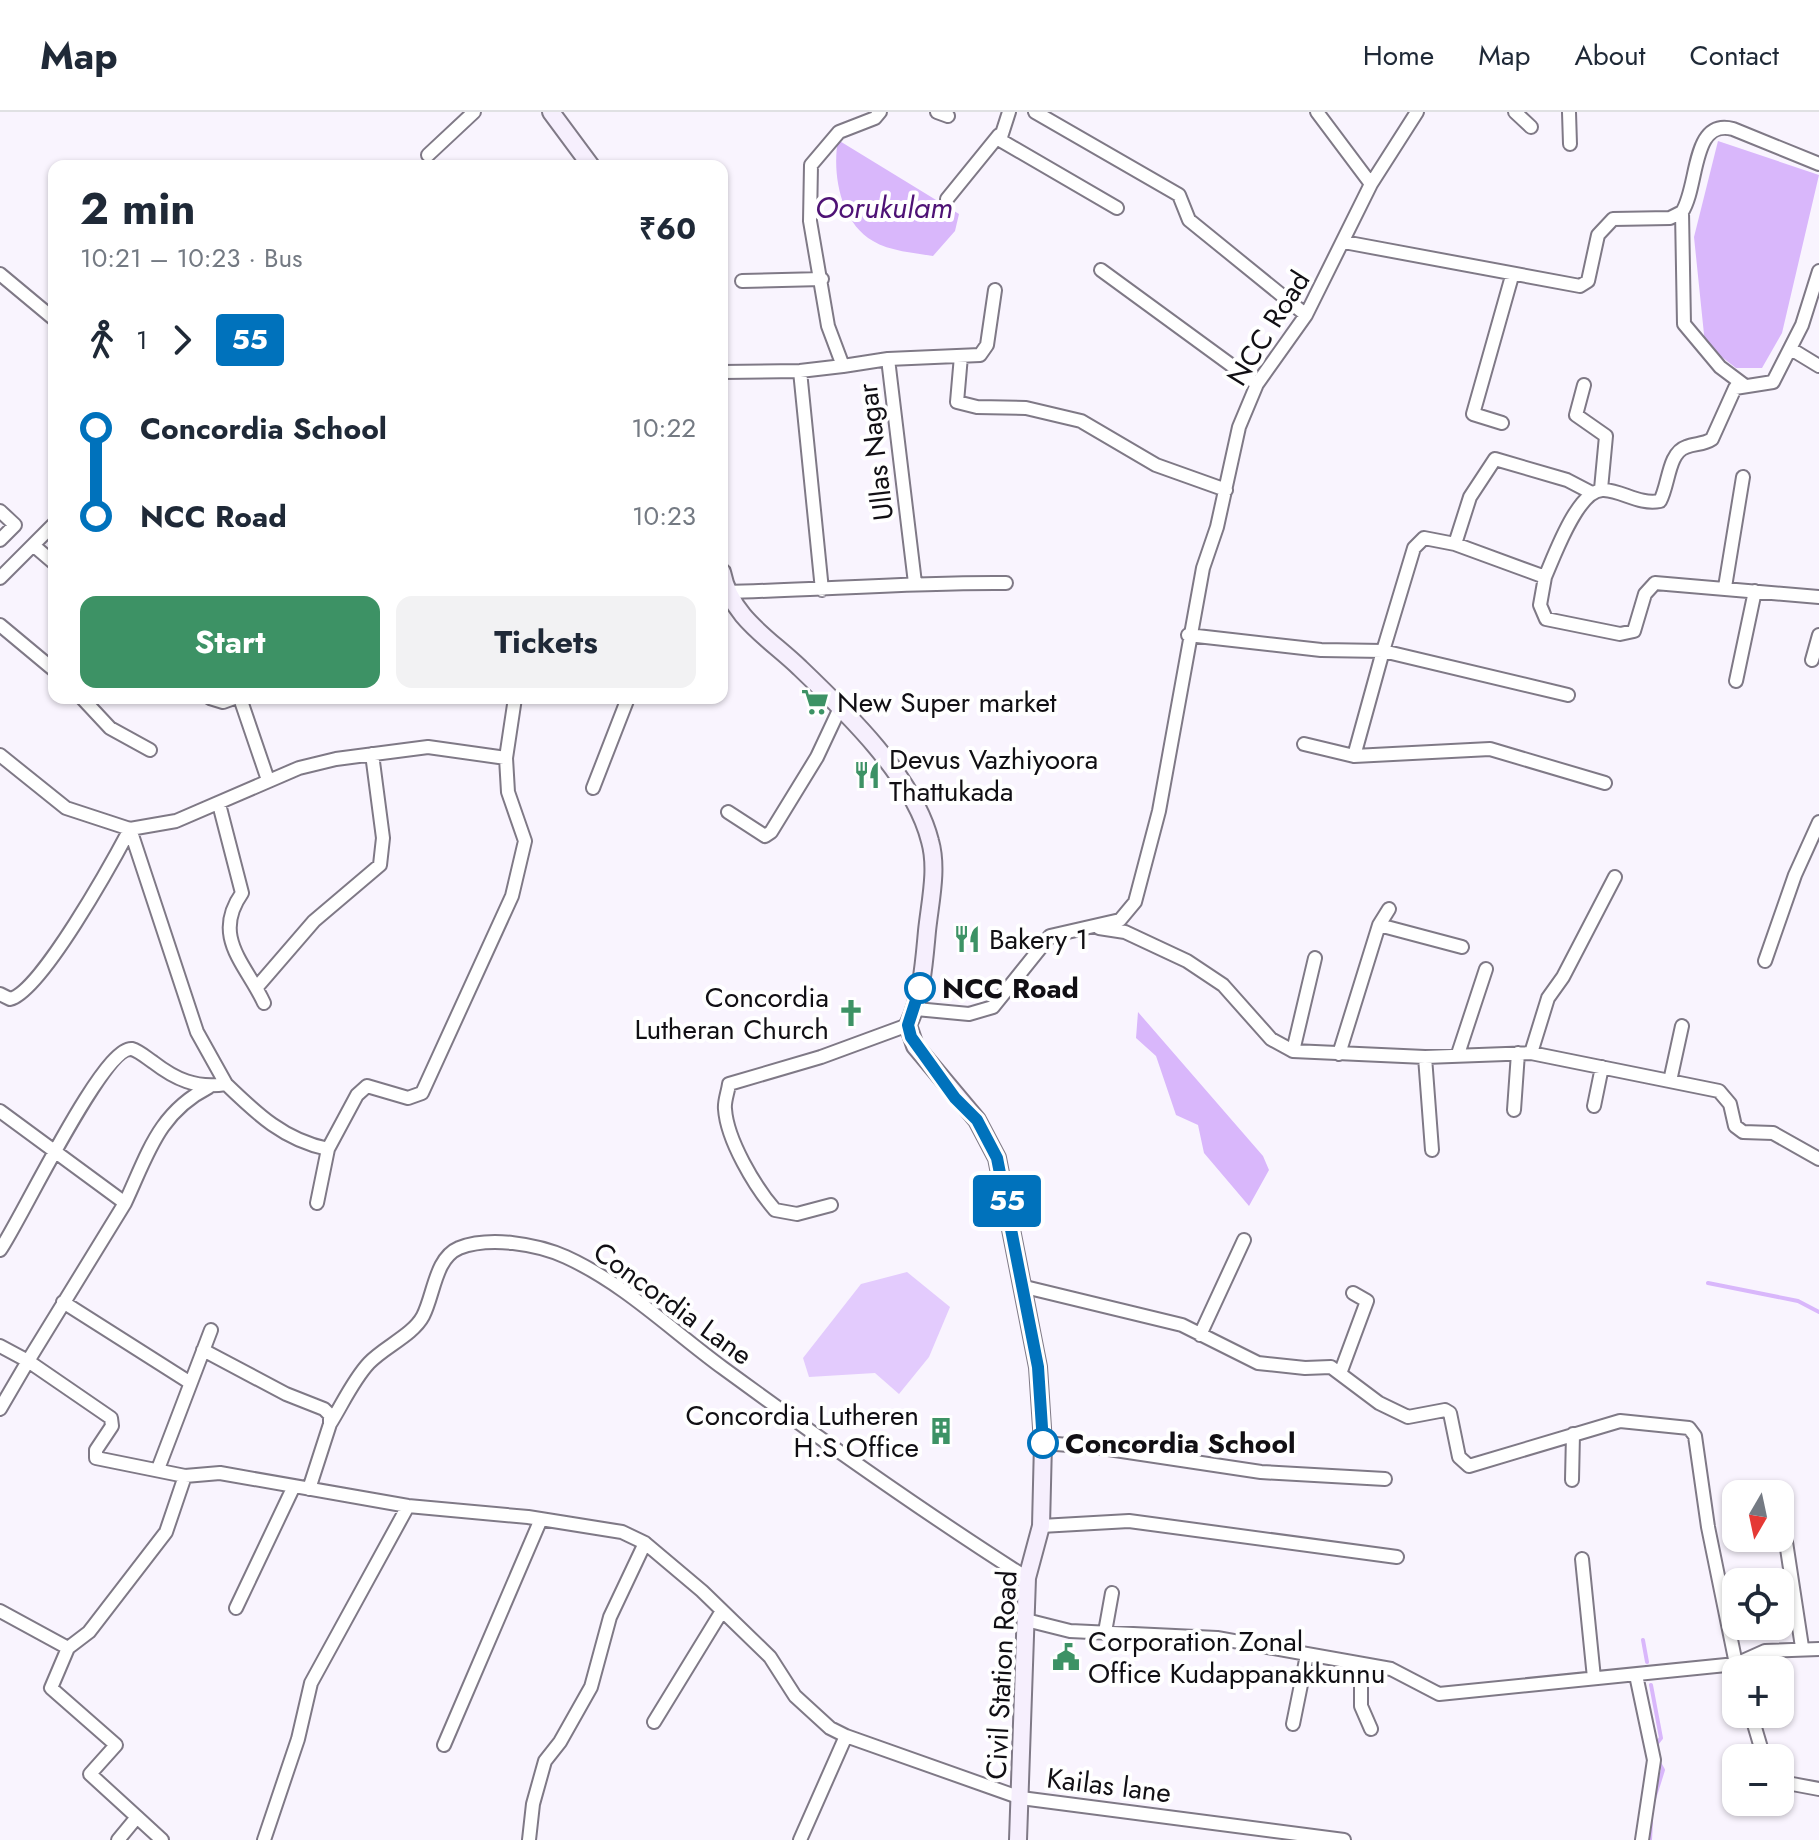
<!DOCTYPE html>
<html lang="en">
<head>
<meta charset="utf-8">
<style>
  body { margin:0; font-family:Jost,sans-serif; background:#f2f2f3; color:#1f2937; height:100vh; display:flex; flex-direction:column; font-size:30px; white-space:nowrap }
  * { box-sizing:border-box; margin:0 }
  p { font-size:26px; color:#747a83 }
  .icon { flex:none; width:44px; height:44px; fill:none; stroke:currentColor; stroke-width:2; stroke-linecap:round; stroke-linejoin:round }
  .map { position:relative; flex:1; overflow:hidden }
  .details { position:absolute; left:48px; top:48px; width:680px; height:544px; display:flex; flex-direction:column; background:#fff; border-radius:16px; box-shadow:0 2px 6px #0004 }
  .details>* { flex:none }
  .badge { padding:0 16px; border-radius:6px; font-size:28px; line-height:52px }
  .needle { width:52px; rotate:189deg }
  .tools { position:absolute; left:1722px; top:1368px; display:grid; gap:16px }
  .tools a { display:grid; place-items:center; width:72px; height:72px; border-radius:16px; background:#fff; box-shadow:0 2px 6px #0004; font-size:40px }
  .map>.badge { position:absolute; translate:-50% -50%; box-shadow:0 0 0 4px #fff }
  .legs { display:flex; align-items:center; gap:12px; height:88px; padding:0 32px; font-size:26px }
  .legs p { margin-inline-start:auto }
  .headline { display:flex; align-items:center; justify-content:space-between; height:136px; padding:0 32px }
  h1 { font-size:44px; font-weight:700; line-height:60px }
  .cta { display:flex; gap:16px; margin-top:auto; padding:16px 32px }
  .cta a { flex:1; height:92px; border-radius:16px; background:#3d9265; color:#fff; font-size:32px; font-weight:700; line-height:92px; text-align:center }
  .cta a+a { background:#f2f2f3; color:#1f2937 }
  ul { padding:0 32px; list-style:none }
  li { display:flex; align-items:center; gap:28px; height:88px; font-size:30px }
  li i { display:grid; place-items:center; width:12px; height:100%; margin:0 10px; background:currentColor }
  li i::after { content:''; width:20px; height:20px; margin:-10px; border:6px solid; border-radius:50%; background:#fff }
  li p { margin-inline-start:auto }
  li:first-child i { background:linear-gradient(#0000 50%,currentColor 0) }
  li:last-child i { background:linear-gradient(currentColor 50%,#0000 0) }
  header { display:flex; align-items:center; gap:48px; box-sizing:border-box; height:112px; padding:0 40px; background:#fff; border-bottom:2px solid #e0e1e3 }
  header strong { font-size:38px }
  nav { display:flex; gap:44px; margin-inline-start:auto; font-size:28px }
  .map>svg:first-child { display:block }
  .green { fill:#e3cbfd }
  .water { fill:#d9b7fb }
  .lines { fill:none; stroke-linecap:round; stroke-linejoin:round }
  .stream { stroke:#d9b7fb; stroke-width:4 }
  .street-casing { stroke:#7f7986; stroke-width:16 }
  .secondary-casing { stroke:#7f7986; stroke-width:20 }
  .street { stroke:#fff; stroke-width:12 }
  .secondary { stroke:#f6effd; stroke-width:16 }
  .line-1-casing { stroke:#fff; stroke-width:18 }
  .line-1 { stroke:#0072bc; stroke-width:12 }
  .stop-1-dot { fill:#fff; stroke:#0072bc; stroke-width:4 }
  .labels { text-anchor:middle; stroke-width:8; stroke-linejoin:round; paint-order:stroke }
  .street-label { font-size:28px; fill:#110f14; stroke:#fff }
  .poi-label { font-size:28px; fill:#110f14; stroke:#fff; text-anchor:start }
  .stop-label { font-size:28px; font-weight:bold; fill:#110f14; stroke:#fff; text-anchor:start }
  .water-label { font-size:30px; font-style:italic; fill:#4e1275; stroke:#fff }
</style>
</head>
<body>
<header>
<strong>Map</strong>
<nav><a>Home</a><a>Map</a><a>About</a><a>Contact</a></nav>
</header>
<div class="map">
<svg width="1819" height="1728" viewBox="0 0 1819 1728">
  <rect width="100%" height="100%" fill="#f9f4fe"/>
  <path class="green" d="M 907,1160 L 950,1195 L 929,1245 L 899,1282 L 875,1261 L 809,1265 L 803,1246 L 861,1172 Z"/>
  <path class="water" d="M 838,28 L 959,102 L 955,119 L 933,144 C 915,141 889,139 873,129 C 840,110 832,61 838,28 Z
    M 1718,29 L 1819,63 L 1782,221 L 1762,256 L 1736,256 L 1705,232 L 1694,125 Z
    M 1138,900 L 1263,1044 L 1269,1058 L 1249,1094 L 1204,1041 L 1198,1013 L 1176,1003 L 1156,944 L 1136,926 Z"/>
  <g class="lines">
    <path class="stream" d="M 1708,1171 L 1798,1189 L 1819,1200
      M 1643,1528 L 1647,1550
      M 1651,1573 L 1661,1626 L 1654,1635
      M 1653,1690 L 1663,1658 L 1658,1649
      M 1650,1728 L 1651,1710"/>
    <g class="street-casing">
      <path id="street" d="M 937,0 L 948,4
        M 1009,0 L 1000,28 L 1117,96
        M 1035,0 L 1179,83 L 1189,108 L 1306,203
        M 1317,0 L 1371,72
        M 1515,0 L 1531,15
        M 1569,0 L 1570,32
        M 428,43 L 474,0
        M 947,87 L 999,23
        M 1682,100 L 1684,212 L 1720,255 L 1744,273
        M 1344,130 L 1580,174 L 1588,169 L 1598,123 L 1613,107 L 1670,106 L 1682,100 C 1699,74 1691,6 1733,17 L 1819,52
        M 1101,158 L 1257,272
        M 0,162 L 54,207
        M 742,169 L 822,167
        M 1791,237 L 1819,254
        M 961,244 L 957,290 L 977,295 L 1026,296 L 1081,309 L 1156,353 L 1226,378
        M 888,247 L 980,243 L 987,233 L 995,178
        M 843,254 L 888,247 L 915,471
        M 800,259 L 822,478
        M 722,260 L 800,259 L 843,254 L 828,214 L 810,109 L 811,53 L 839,20 L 875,6 L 880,0
        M 1584,273 L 1576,303 L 1606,324 L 1601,377
        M 1502,311 L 1473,302 L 1512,164
        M 0,399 L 15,413 L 0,428
        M 1455,432 L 1470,385 L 1495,347 L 1567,368 L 1592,381
        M 33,433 L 54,451
        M 1545,465 C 1554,445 1578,376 1604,378 C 1623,379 1639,393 1660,389 C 1669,373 1668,341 1686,335 C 1695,331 1703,333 1712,327 L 1735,276 L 1773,270 L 1802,213 L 1819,159
        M 0,466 L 54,412
        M 1725,475 L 1743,365
        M 726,480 C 819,478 912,470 1006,471
        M 0,513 L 54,558
        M 1188,523 L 1321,538 L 1383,539 L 1414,436 L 1424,426 L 1455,432 L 1545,465 L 1540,493 L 1546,507 L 1620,522 L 1634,519 L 1645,482 L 1655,471 L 1819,485
        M 1812,548 L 1819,523
        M 1736,569 L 1755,479
        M 82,586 L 110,616 L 150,638
        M 210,586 L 223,590 L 234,586
        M 240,586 L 268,668
        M 1304,632 L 1354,644 L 1490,637 L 1605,671
        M 0,643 L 66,696 L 130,717 L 176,709 L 299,656 L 336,647 L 428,635 L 506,646
        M 1354,644 L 1383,539 L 1568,583
        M 593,676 L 628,586
        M 219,692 L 242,781 C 211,825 246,852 264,891
        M 728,700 L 765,724 L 771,720 L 817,645 L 840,596
        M 130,717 L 197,920 L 226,972
        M 1379,813 L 1462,835
        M 1099,816 L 1125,820 L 1187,849 L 1223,873 L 1271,927 L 1293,939 L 1425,945 L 1531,941 L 1719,979 L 1730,992 L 1735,1014 L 1743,1020 L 1773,1021 L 1819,1047
        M 1765,849 L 1795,763 L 1819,710
        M 257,875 L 314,809 L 380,753 L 383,726 L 372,642
        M 0,882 L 10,887 C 41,880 113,749 130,717
        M 916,897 L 969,902 L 993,895 L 1050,824 L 1120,808 L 1135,790 L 1159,699 L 1203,456 L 1217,415 L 1239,315 L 1257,272 L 1306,203 L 1371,72 L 1417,0
        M 1293,939 L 1315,846
        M 1531,941 L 1548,886 L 1563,865 L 1615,765
        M 1339,942 L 1379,813 L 1389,797
        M 1458,942 L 1486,857
        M 1425,945 L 1432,1038
        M 1670,969 L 1682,914
        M 1594,994 L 1602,955
        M 1514,998 L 1518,941
        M 0,999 L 125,1091 L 28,1249 L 111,1306 L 112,1314 L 96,1338 L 96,1346 L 185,1364 L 220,1361 L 408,1394 L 528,1405 L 622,1420 L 645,1431 L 702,1479 L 770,1545 L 795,1584 L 830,1616 L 846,1624
        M 125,1091 C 148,1042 158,1001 209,975
        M 317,1091 L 328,1037
        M 831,1093 L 797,1102 L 775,1098 C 755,1075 727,1028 725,997 C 724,990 728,980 729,972 L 821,945 L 908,913
        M 0,1138 C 20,1110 103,933 132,937 C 139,939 147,946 153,950 C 175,967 196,977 226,972 C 257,1002 284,1028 328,1037 L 357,983 L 367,974 L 408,986 L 422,981 L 512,784 L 525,729 L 508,680 L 506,646 L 515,586
        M 1025,1175 L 1182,1213 L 1258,1251 L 1305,1256 L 1331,1255 L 1379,1291 L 1408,1305 L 1445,1298 L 1450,1301 L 1459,1345 L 1469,1354 L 1620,1309 L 1689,1316 L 1695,1324 L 1708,1415 L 1736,1552 L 1765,1539 L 1819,1537
        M 63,1190 L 189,1270
        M 1200,1223 L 1244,1128
        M 0,1234 L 28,1249 L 0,1297
        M 203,1238 L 286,1282 L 324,1297 L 330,1303 L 330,1312 L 309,1377
        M 1341,1259 L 1367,1189 L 1353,1181
        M 330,1312 C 342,1293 353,1268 369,1251 C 384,1235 413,1223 423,1204 C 434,1183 435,1146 459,1136 C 490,1124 537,1132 566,1145 C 625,1172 671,1218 723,1256 C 823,1329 923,1400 1027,1466
        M 1043,1331 L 1095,1335 L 1261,1360 L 1385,1367
        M 158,1357 L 211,1218
        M 1572,1368 L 1573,1322
        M 1041,1414 L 1129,1409 L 1397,1445
        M 1786,1430 L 1802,1535
        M 1582,1447 L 1594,1566
        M 236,1496 L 294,1374
        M 0,1499 L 68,1536 L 89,1520 L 166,1420 L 185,1364
        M 1026,1508 L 1070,1519 L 1217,1526 L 1391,1557 L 1439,1582 L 1736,1552 L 1737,1558
        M 1105,1520 L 1112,1481
        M 68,1536 L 51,1576 L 116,1633 L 90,1662 L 137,1705
        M 1361,1553 L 1361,1594 L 1371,1617
        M 1636,1563 L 1654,1648 L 1642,1728
        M 1751,1602 L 1764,1646
        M 654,1610 L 722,1499
        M 1293,1612 L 1307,1543
        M 444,1633 L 541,1407
        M 1780,1666 L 1787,1671 L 1819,1677
        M 118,1728 L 137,1705 L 162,1728
        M 264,1728 L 298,1627 L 311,1571 L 408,1394
        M 529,1728 L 533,1692 L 545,1649 L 560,1630 L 591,1575 L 610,1505 L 645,1431
        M 800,1728 L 846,1624 L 1021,1686 L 1344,1728"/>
    </g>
    <g class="secondary-casing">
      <path id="secondary" d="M 551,0 L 591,54
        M 722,460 C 731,506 769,526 800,556 C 846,600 914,665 930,729 C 938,757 930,790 927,819 C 924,851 922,884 908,913 L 915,934 L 977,1008 L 997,1046 L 1038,1255 L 1043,1331 L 1041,1414 L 1027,1466 L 1018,1728"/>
    </g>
    <use href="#street" class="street"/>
    <use href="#secondary" class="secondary"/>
  </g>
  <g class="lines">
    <g class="line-1-casing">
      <path id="line-1" d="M 920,876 L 908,913 L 911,925 L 955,986 L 977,1008 L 997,1046 L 1038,1255 L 1043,1331"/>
    </g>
    <use href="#line-1" class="line-1"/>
  </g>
  <defs>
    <g id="supermarket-bare" transform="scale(2.16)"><path d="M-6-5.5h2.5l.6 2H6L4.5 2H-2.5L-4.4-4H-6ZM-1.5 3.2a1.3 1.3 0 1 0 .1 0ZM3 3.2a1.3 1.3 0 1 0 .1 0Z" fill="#3d9265" stroke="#fff" stroke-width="2.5" paint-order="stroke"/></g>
    <g id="restaurant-bare" transform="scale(2.16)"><path d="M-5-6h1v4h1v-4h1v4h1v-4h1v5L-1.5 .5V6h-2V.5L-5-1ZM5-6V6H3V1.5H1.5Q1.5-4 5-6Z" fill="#3d9265" stroke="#fff" stroke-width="2.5" paint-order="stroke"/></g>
    <g id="church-bare" transform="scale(2.16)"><path d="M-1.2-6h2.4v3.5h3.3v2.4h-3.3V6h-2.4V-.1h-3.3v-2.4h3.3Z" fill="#3d9265" stroke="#fff" stroke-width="2.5" paint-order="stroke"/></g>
    <g id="building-bare" transform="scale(2.16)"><path d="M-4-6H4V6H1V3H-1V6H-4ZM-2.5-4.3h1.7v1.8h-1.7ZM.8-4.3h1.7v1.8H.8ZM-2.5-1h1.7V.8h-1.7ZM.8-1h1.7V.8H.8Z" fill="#3d9265" stroke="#fff" stroke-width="2.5" paint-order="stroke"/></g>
    <g id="civic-bare" transform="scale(2.16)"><path d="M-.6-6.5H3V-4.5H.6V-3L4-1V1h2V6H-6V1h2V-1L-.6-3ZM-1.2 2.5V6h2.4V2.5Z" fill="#3d9265" stroke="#fff" stroke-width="2.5" paint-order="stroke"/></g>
  </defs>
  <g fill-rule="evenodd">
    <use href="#supermarket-bare" x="815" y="590"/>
    <use href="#restaurant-bare" x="867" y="663"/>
    <use href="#restaurant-bare" x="967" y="827"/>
    <use href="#church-bare" x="851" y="901"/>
    <use href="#building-bare" x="941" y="1319"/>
    <use href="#civic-bare" x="1066" y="1545"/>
  </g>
  <g class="stop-1-dot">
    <circle cx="920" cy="876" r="14"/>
    <circle cx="1043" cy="1331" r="14"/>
  </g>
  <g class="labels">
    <g class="street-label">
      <text transform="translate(1268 216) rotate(-58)" y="10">NCC Road</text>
      <text transform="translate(875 340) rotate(-97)" y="10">Ullas Nagar</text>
      <text transform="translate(673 1191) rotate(36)" y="10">Concordia Lane</text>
      <text transform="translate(1001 1563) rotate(-87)" y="10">Civil Station Road</text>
      <text transform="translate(1109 1673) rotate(7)" y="10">Kailas lane</text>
    </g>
    <g class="poi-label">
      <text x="837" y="600">New Super market</text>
      <text x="889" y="657">Devus Vazhiyoora<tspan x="889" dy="32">Thattukada</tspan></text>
      <text x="989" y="837">Bakery 1</text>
      <text x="829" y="895" text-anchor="end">Concordia<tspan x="829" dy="32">Lutheran Church</tspan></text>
      <text x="919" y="1313" text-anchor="end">Concordia Lutheren<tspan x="919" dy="32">H.S Office</tspan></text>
      <text x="1088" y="1539">Corporation Zonal<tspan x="1088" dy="32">Office Kudappanakkunnu</tspan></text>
    </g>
    <g class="stop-label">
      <text x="942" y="886">NCC Road</text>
      <text x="1065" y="1341">Concordia School</text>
    </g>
    <g class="water-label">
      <text x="884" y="106">Oorukulam</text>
    </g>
  </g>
</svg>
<div class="tools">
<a><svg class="needle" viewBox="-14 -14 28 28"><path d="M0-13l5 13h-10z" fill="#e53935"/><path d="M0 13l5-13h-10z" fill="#747a83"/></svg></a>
<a><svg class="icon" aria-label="locate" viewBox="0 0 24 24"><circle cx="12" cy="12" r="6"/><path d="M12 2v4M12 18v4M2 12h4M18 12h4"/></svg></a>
<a>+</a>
<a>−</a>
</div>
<b class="badge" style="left:1007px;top:1089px;background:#0072bc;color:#fff">55</b>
<section class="details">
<div class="headline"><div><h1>2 min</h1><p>10:21 – 10:23 · Bus</p></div><b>₹60</b></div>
<div class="legs"><svg class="icon" aria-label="walk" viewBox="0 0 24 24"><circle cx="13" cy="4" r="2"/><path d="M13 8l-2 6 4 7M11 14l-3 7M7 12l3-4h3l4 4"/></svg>1<svg class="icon" aria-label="forward" viewBox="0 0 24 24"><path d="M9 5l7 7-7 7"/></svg><b class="badge" style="background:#0072bc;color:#fff">55</b></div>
<ul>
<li><i style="color:#0072bc"></i><b>Concordia School</b><p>10:22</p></li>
<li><i style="color:#0072bc"></i><b>NCC Road</b><p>10:23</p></li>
</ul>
<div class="cta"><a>Start</a><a>Tickets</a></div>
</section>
</div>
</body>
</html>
